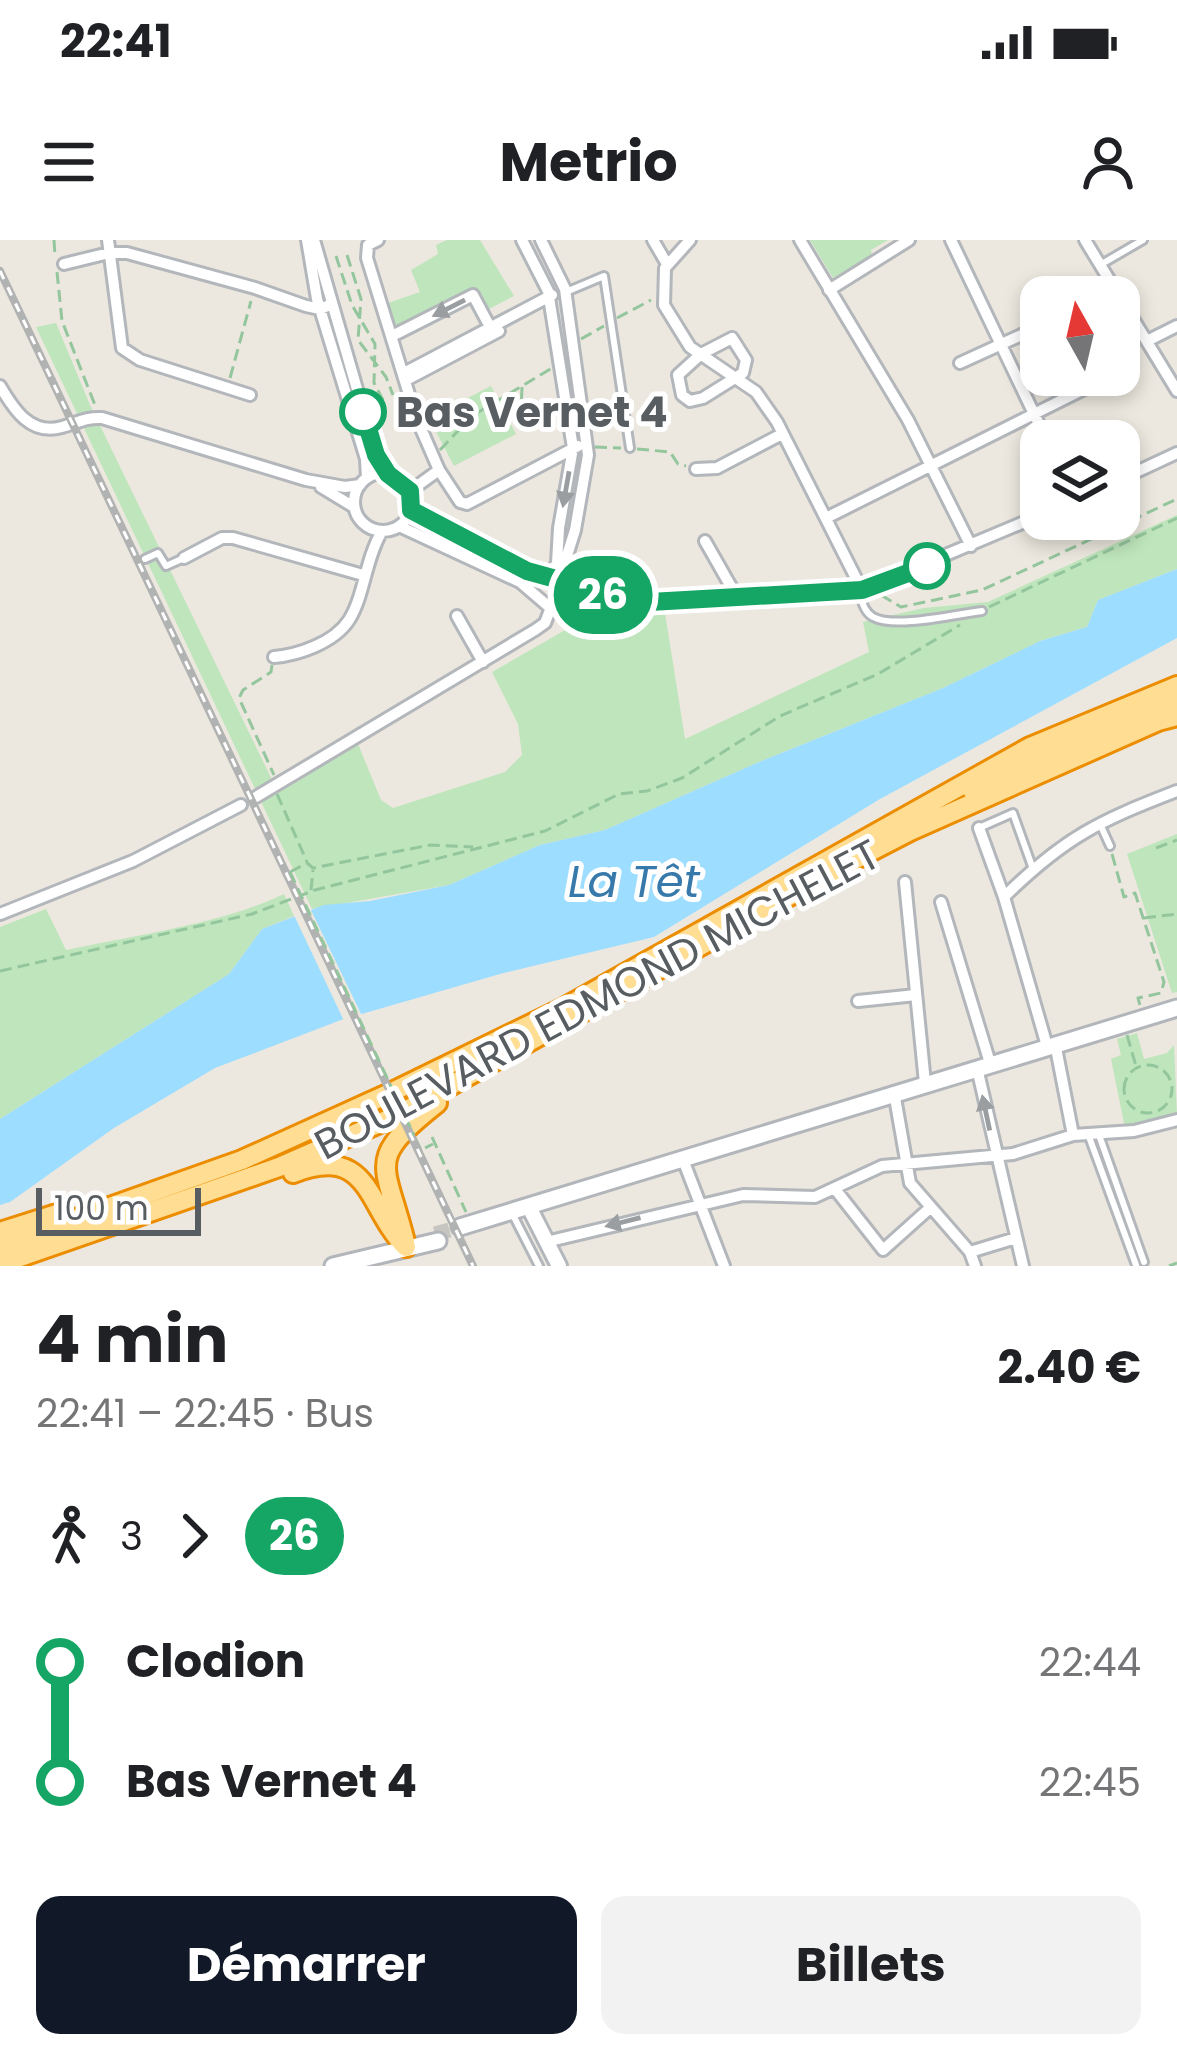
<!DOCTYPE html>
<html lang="fr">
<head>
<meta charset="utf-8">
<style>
  body { margin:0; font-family:Poppins,sans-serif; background:#f2f2f2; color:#202124; height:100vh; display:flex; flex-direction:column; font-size:45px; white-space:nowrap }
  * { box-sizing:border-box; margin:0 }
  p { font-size:39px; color:#757577 }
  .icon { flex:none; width:66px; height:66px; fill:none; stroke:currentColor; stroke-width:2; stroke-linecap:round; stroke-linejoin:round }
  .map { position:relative; height:1026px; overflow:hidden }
  .side { display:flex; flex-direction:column; background:#fff; flex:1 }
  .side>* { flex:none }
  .badge { padding:0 24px; border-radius:39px; font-size:42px; line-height:78px }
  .needle { width:78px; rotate:352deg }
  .fabs { position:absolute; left:1020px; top:36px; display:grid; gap:24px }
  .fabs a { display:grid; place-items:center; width:120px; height:120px; border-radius:24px; background:#fff; box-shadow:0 6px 18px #0003; font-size:60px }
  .scale { position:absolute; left:36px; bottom:30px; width:165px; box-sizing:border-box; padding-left:12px; border:6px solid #585d61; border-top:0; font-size:33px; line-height:42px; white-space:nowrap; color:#585d61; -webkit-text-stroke:9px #fff; paint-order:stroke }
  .map>.badge { position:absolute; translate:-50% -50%; box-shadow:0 0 0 6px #fff }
  .legs { display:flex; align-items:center; gap:18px; height:132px; padding:0 36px; font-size:39px }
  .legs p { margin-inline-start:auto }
  .summary { display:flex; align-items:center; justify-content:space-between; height:204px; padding:0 36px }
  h1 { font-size:66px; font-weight:700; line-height:90px }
  .action { display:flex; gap:24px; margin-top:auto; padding:24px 36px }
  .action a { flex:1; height:138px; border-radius:24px; background:#111827; color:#fff; font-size:48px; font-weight:700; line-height:138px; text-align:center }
  .action a+a { background:#f2f2f2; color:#202124 }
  ul { padding:0 36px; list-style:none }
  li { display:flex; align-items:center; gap:42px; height:120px; font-size:45px }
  li i { display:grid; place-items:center; width:18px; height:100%; margin:0 15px; background:currentColor }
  li i::after { content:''; width:30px; height:30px; margin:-15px; border:9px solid; border-radius:50%; background:#fff }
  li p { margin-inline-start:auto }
  li:first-child i { background:linear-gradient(#0000 50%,currentColor 0) }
  li:last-child i { background:linear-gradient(currentColor 50%,#0000 0) }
  .status { display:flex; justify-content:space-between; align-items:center; height:84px; padding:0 60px; background:#fff; direction:ltr }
  .status svg { height:33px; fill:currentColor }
  header { display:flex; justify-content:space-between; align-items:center; height:156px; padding:0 36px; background:#fff; font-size:54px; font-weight:700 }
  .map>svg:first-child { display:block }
  .green { fill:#bee5bb }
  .water { fill:#9dddff }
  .pier { fill:#ece8df }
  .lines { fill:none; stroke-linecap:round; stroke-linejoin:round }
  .secondary-tunnel { stroke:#c7c5c0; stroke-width:15; stroke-dasharray:15 8; stroke-linecap:butt }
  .service-casing { stroke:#b3b7bb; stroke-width:12 }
  .minor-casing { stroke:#b3b7bb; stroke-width:16 }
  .tertiary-casing { stroke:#b3b7bb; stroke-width:20 }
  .secondary-casing { stroke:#b2b6bb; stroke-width:21 }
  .trunk-casing { stroke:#ec8d00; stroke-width:24 }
  .path { stroke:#94c69d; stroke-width:3; stroke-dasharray:12 6; stroke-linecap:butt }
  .service { stroke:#fff; stroke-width:6 }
  .minor { stroke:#fff; stroke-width:10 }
  .tertiary { stroke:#fff; stroke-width:14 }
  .secondary { stroke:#fff; stroke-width:15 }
  .trunk { stroke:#ffde93; stroke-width:18 }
  .rail-casing { stroke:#b1b2b2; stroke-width:8 }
  .rail { stroke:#fff; stroke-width:3; stroke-dasharray:9; stroke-linecap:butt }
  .path-bridge { stroke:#94c69d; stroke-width:3; stroke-dasharray:12 6; stroke-linecap:butt }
  .oneway { fill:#9b9ea0 }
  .line-1-casing { stroke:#fff; stroke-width:27 }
  .line-1 { stroke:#15a565; stroke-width:18 }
  .stop-1-dot { fill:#fff; stroke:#15a565; stroke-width:6 }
  .labels { text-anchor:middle; stroke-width:10; stroke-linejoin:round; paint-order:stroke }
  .stop-label { font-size:42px; font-weight:bold; fill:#585d61; stroke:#fff; text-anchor:start }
  .street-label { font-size:42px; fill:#585d61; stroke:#fff }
  .water-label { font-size:45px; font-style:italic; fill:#3679aa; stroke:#fff }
</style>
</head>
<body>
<div class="status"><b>22:41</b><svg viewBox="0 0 49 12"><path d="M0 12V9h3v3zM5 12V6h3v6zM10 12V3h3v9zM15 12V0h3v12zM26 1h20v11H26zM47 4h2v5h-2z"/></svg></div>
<header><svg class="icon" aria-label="menu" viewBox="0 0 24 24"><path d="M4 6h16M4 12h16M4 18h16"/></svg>Metrio<svg class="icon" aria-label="person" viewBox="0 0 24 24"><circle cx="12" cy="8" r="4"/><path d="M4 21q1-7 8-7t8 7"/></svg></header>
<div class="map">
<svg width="1177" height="1026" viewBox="0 0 1177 1026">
  <rect width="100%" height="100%" fill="#ece8df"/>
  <path class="green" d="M 447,0 L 480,0 L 514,56 L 487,70 L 473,52 L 396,89 L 388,63 L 420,52 L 411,30 L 438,14 L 436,5 Z
    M 810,0 L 888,0 L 871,10 L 872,15 L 833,38 Z
    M 56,83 L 90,165 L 277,550 L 358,504 L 381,560 L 393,568 L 505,532 L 522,515 L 518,484 L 492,432 L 595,373 L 665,373 L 685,499 L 869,412 L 863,382 L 924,368 L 988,362 L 1177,275 L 1177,329 L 1098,360 L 1087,387 L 1040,401 L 943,448 L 759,522 L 605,590 L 540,605 L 449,645 L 312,669 L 36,87 Z
    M 491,146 L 516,194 L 454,226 L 429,178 Z
    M 1177,594 L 1177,752 L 1172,753 L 1127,614 Z
    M 284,654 L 294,676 L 262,689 L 229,734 L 0,879 L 0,687 L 46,669 L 66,710 C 135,695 221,684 284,654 Z
    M 1137,793 L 1144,819 L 1167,813 L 1174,805 L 1177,876 L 1125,888 L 1111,819 L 1121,815 L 1117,799 Z"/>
  <path class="water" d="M 1177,329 L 1177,398 L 880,559 L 654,697 L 500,734 L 341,780 L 215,828 L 114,888 L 10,962 L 0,965 L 0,879 L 229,734 L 262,689 L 324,665 L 370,661 L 449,645 L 540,605 L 605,590 L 759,522 L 943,448 L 1040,401 L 1087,387 L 1098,360 Z"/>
  <path class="pier" d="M 308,664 L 364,780 L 346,785 L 292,671 Z"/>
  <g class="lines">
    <path class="secondary-tunnel" d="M 435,994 L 460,987"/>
    <g class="service-casing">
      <path id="service" d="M 1100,25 L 1143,0
        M 566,52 L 604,36 L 630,208
        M 145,319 L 158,313 L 166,326 L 184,318
        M 859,352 C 862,361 864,372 873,377 C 895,389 956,374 982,371
        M 1100,584 L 1110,606
        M 979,588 L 1013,573 L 1033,629
        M 1088,894 L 1136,1025
        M 1099,895 L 1144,1022
        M 513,975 L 539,1026"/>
    </g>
    <g class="minor-casing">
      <path id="minor" d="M 108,0 L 122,108 L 140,120 L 250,155
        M 307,0 L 317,59 L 366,219 L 367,238
        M 314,0 L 376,215 L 389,234
        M 378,0 L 368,5 L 367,18 L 416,177 L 439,230 L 410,251
        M 522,0 L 548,51 L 573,208 L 559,288 L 557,323 L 549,337
        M 541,0 L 565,49 L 588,215 L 575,290 L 559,341
        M 653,0 L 667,24
        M 690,0 L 665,28 L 664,65 L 690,107 L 756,152 L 777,182 L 862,350
        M 800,0 L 908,180 L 971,306
        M 951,0 L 1047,201
        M 1085,0 L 1177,151
        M 64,24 L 109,13 L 127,13 L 255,48 L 306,66 L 320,69 L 330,65
        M 829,50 L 909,0
        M 392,96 L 473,55 L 490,87
        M 732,98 L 746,120 L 743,133 L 703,158 L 690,161 L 682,155 L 678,135 L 701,114 Z
        M 1147,101 L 1177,86
        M 960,123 L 1041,86
        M 404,133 L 552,55
        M 406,140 L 499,91
        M 0,146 C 14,170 31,196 62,187 C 77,183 86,177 102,178 L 306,240 L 345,247 L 360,245
        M 696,229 L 717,228 L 782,194
        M 439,230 L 460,262 L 467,264 L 578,206
        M354 262a29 29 0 1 1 58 0a29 29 0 1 1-58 0Z
        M 1119,240 L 1177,213
        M 321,247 L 354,267
        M 411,270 L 527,331 L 556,339 L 563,348 L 576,353 L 625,357
        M 828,277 L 1084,149
        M 399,286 L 520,342 L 548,366 L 560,360 L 721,361 L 862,350 L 1041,275
        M 705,301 L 738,359
        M 184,318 L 222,298 L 233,298 L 363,335
        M 457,376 L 483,422
        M 274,417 C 298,415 334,403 349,380 C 364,357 365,320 382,291
        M 256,557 L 535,390 L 545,383 L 552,365
        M 979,588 L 1004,657 L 1047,806
        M 905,642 L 925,843
        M 1004,657 C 1065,597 1099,581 1177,551
        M 941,662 L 990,823
        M 0,674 L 133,621 L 241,565
        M 858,761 L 916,755
        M 1055,803 L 1073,895
        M 977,828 L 1023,1026
        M 894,852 L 910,943 L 970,1012 L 975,1026
        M 682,917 L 724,1026
        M 835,949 L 883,1010 L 931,967
        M 546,1002 L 743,955 L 815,957 L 882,926 L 1013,914 L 1073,895 L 1134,891 L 1177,880
        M 970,1012 L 1016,998"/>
    </g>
    <g class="tertiary-casing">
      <path id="tertiary" d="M 529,967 L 559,1026"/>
    </g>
    <g class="secondary-casing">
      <path id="secondary" d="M 460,987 L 1177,768
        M 333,1026 L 438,1001"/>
    </g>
    <g class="trunk-casing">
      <path id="trunk" d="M 972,550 L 1156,468 L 1177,463
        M 293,933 C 371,903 366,967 406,1007
        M 0,992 L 63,972
        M 405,1002 C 385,921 364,921 437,863
        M 0,1006 L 242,920 L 388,854 L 564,768 L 1030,507 L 1177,446
        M 0,1024 L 279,927 L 398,875 L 850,622 L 910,591 L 1158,481 L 1177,476"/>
    </g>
    <path class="path" d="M 54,0 L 55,16
      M 347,15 L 361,59 L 358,100 L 386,137 L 393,155
      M 336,16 L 352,65 L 375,104 L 374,143 L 383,160
      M 57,32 L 62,81 L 95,165
      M 617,78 L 651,60
      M 581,99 L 604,86
      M 230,138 L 251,61
      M 522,147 L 521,171 L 553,170
      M 427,176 L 453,171 L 470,175
      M 595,207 L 621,208
      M 637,209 L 670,212 L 678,224 L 686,226
      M 440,210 L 472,176 L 552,128
      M 572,336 L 635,342 L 650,350
      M 881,355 L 901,367 L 982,350 L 1177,259
      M 989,367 L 1177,278
      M 272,425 L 271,432 L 243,450 L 239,458 L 274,535
      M 277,554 L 307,622
      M 1156,608 L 1177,600
      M 1112,614 L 1124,657 L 1135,653 L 1164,742 L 1161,753 L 1138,758 L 1141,769
      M 290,632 L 307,623 L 313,628 L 430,605 L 473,607
      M 311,650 L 313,630
      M 1144,678 L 1177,674
      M 0,731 L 252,674 L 315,650 L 545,591 L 619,554 L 647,551 L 682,538 L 780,476 L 878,434 L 960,385
      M 1127,795 L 1136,826
      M1124 849a24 24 0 1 1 48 0a24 24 0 1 1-48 0Z
      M 432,897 L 466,972
      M 415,898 L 421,910 L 433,904
      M 1169,1026 L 1177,1023"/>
    <use href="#service" class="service"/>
    <use href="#minor" class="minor"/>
    <use href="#tertiary" class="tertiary"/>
    <use href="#secondary" class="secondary"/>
    <use href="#trunk" class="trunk"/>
    <g class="rail-casing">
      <path id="rail" d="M 0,31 L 473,1026"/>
    </g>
    <use href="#rail" class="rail"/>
    <path class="path-bridge" d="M 290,632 L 414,895"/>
  </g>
  <defs><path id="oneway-solid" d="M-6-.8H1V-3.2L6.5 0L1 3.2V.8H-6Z" transform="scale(3)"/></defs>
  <g class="oneway">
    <use href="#oneway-solid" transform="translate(449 68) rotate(153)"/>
    <use href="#oneway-solid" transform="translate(566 249) rotate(100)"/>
    <use href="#oneway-solid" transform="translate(986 873) rotate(-102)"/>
    <use href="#oneway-solid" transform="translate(623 982) rotate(166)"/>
  </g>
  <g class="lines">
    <g class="line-1-casing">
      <path id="line-1" d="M 363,172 L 376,215 L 388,234 L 410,251 L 411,270 L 527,331 L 556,339 L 563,347 L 576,353 L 650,362 L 862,350 L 927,326"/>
    </g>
    <use href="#line-1" class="line-1"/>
  </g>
  <g class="stop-1-dot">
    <circle cx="363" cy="172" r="21"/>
    <circle cx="927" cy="326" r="21"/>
  </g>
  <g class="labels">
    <g class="stop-label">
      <text x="396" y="187">Bas Vernet 4</text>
    </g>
    <g class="street-label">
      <text transform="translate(597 759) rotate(-28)" y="15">BOULEVARD EDMOND MICHELET</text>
    </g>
    <g class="water-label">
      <text x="634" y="657">La Têt</text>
    </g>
  </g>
</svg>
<div class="fabs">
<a><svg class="needle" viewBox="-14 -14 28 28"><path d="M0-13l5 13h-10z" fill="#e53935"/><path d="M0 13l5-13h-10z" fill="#757577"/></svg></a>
<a><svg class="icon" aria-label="layers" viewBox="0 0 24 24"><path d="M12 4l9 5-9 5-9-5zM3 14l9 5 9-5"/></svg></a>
</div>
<div class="scale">100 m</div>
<b class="badge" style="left:603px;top:355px;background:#15a565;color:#fff">26</b>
</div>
<section class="side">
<div class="summary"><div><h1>4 min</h1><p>22:41 – 22:45 · Bus</p></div><b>2.40 €</b></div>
<div class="legs"><svg class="icon" aria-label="walk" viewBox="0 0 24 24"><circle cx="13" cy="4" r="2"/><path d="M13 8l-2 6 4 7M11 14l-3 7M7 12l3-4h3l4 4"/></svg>3<svg class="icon" aria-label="forward" viewBox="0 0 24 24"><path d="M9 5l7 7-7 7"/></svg><b class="badge" style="background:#15a565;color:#fff">26</b></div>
<ul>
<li><i style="color:#15a565"></i><b>Clodion</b><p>22:44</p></li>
<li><i style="color:#15a565"></i><b>Bas Vernet 4</b><p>22:45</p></li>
</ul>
<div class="action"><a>Démarrer</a><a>Billets</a></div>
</section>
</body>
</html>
